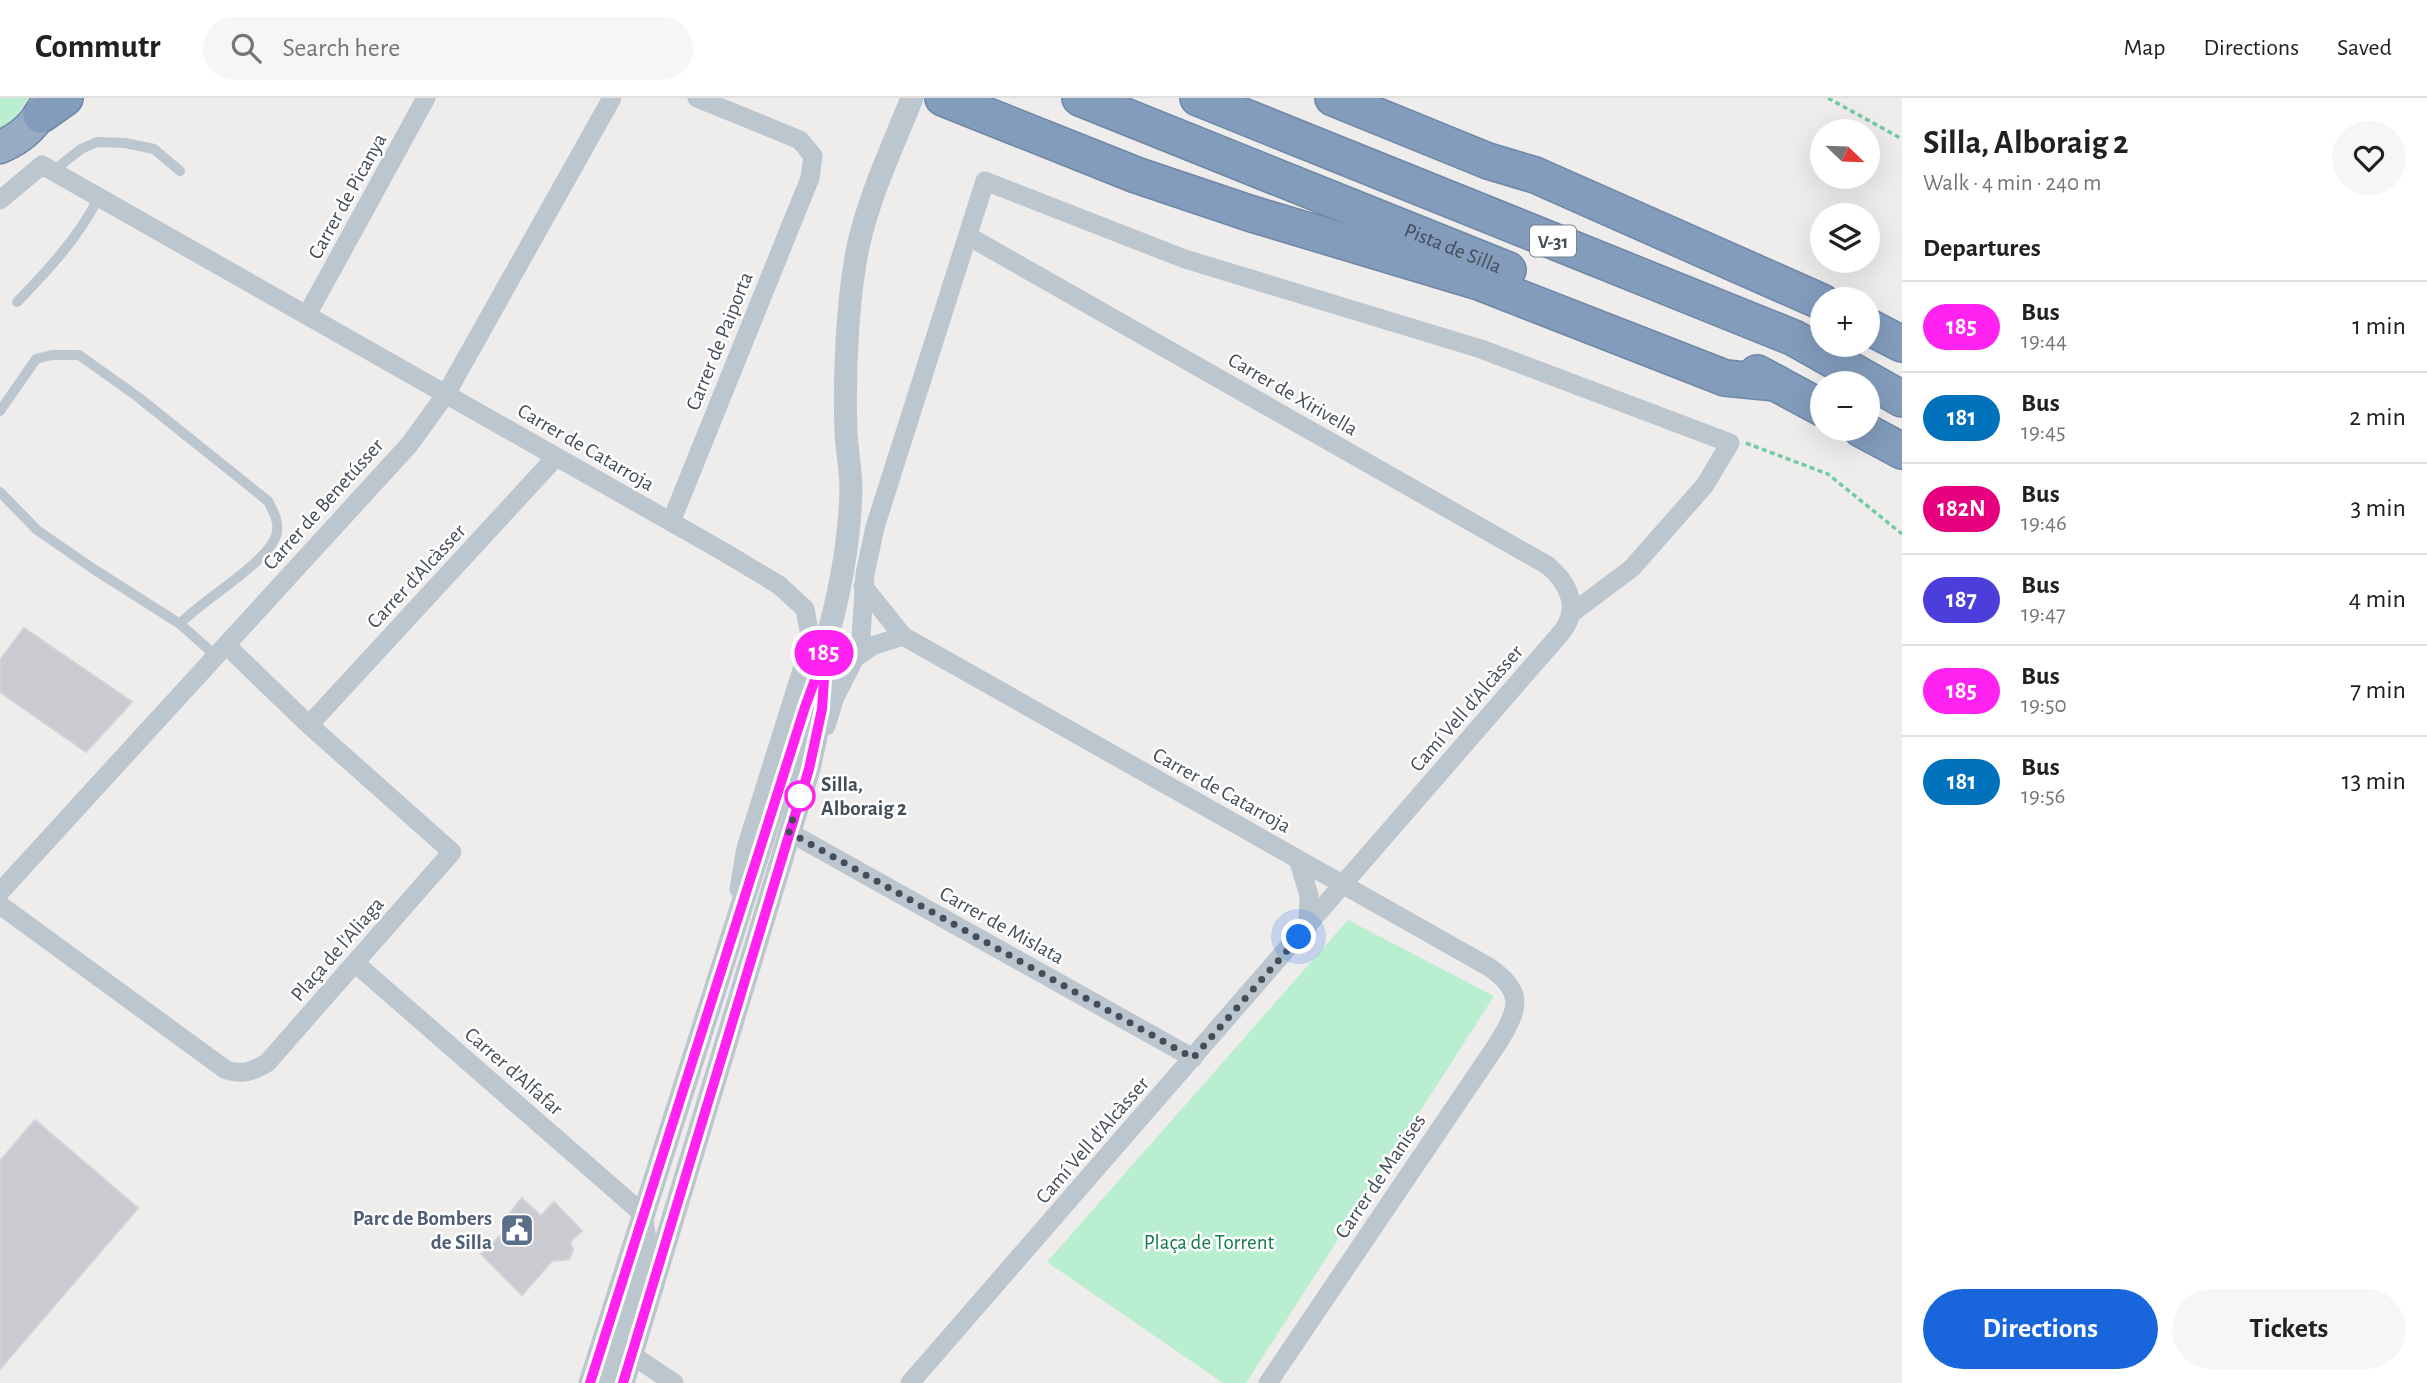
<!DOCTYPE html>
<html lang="en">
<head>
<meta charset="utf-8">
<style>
  body { margin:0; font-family:"Alegreya Sans",sans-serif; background:#f6f6f6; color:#202124; height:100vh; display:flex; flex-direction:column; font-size:26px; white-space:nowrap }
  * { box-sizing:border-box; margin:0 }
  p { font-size:23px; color:#757577 }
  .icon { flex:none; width:38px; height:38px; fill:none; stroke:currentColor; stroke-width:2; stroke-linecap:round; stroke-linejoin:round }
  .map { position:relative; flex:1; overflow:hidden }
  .details { display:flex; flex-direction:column; background:#fff; width:525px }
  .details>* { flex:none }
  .badge { padding:0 14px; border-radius:23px; font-size:24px; line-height:46px }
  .needle { width:46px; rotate:113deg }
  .fabs { position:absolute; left:1810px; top:21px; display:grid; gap:14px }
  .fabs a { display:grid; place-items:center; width:70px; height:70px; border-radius:50%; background:#fff; box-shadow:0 7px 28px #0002; font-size:35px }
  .you { position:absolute; width:35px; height:35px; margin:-18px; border:5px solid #fff; border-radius:50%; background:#1a73e8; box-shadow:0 0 0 10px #1a73e833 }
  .map>.badge { position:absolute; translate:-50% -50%; box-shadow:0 0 0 4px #fff }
  h2 { padding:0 21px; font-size:26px; line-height:63px }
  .round { display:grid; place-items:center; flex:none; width:74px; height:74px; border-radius:37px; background:#f6f6f6 }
  .head { display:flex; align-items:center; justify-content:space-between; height:119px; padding:0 21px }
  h1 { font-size:33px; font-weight:700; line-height:52px }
  .button { display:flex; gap:14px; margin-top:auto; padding:14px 21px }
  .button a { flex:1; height:80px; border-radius:42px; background:#1965dc; color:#fff; font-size:28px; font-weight:700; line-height:80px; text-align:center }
  .button a+a { background:#f6f6f6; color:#202124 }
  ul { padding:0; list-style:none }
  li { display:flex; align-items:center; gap:21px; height:91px; padding:0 21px; border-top:2px solid #e0e0e0 }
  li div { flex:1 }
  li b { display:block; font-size:26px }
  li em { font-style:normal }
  li .badge { min-width:77px; font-weight:700; text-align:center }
  header { display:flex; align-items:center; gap:42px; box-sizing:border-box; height:98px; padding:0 35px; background:#fff; border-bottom:2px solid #e0e0e0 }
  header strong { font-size:33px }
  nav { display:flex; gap:38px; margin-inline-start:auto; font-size:24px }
  .search { width:490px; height:63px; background:#f6f6f6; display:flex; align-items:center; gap:18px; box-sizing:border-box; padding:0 24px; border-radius:38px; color:#757577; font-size:26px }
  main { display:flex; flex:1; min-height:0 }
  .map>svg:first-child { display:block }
  .green { fill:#b9eed0 }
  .building { fill:#c9cbd1; stroke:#d0d2d8; stroke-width:2 }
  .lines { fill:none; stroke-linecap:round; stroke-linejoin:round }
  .trunk-casing { stroke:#6e87a7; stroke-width:35 }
  .motorway-casing { stroke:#6e87a7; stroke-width:38 }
  .path { stroke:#71cba3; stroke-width:3.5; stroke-dasharray:5 3.5; stroke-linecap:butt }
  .service { stroke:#bcc6cf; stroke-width:10 }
  .minor { stroke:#bcc6cf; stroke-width:19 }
  .tertiary { stroke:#bcc6cf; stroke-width:23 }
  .trunk { stroke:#97abc4; stroke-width:32 }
  .motorway { stroke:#839cbc; stroke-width:35 }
  .line-casing { stroke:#fff; stroke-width:16 }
  .line { stroke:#ff22f1; stroke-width:10 }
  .walk { stroke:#444e59; stroke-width:7; stroke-dasharray:0 12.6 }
  .stop-dot { fill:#fff; stroke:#ff22f1; stroke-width:3.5 }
  .labels { text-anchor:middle; stroke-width:5; stroke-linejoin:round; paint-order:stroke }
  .shield { fill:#fff; stroke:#7c838b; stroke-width:2 }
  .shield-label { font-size:19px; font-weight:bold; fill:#444e59 }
  .street-label { font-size:21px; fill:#444e59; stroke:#fff }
  .stop-label { font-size:21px; font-weight:bold; fill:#444e59; stroke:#fff; text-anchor:start }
  .service-label { font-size:21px; font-weight:bold; fill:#4e5e75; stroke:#fff; text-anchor:end }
  .park-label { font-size:21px; fill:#16794d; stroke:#fff }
</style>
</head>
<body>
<header>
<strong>Commutr</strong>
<div class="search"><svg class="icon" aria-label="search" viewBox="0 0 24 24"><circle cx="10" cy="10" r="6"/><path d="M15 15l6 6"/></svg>Search here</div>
<nav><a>Map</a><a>Directions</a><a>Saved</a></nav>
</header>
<main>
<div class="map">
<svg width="1902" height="1285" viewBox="0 0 1902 1285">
  <rect width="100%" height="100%" fill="#efecec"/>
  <path class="green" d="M 0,0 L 29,0 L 14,21 L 0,30 Z
    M 1348,822 L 1494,898 L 1246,1285 L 1223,1285 L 1047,1164 Z"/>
  <path class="building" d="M 24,530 L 132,604 L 86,654 L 0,594 L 0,562 Z
    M 35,1022 L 138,1110 L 0,1271 L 0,1063 Z
    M 522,1100 L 541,1118 L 554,1104 L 582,1133 L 570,1144 L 573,1152 L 569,1161 L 552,1163 L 522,1197 L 481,1156 L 517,1122 L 509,1116 Z"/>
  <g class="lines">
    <g class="trunk-casing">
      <path id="trunk" d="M 0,49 C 24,39 38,24 49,0"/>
    </g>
    <g class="motorway-casing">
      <g id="motorway">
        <path d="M 943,0 L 1136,77 L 1252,116 L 1479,184 L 1725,280 L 1776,285"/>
        <path id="s1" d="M 1080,0 L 1508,172"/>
        <path d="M 1198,0 L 1794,240 L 1902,301"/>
        <path d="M 1333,0 L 1488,63 L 1535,77 L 1822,204"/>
        <path d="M 41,17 L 65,0"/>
        <path d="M 1867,228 L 1902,246"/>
        <path d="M 1757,275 L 1822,310"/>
        <path d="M 1861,331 L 1902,353"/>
      </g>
    </g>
    <path class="path" d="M 1828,0 L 1902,41
      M 1746,345 L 1828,376 L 1902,436"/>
    <path class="service" d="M 53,73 L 81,51 L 97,44 L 125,45 L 154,51 L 180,73
      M 17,204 C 49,171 78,140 99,99
      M 0,313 L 36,261 L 52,257 L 79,257 L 138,299 L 268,403 C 273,413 279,423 277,434 C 273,462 200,503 180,526 L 216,558
      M 0,394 L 37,432 L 92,470 L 180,526"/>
    <path class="minor" d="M 0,102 L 42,67 L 724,454 L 779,487 L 805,511 L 811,543 L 746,750 L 739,791
      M 307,217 L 426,0
      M 671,424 L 810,80 L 813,58 L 800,42 L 697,0
      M 863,488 L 903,538 L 1489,869 C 1525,894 1519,911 1498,945 L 1268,1285
      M 855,560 L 872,548 L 903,538
      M 309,627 L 556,359
      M 826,628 L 835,599 L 855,560 L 861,540 L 865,476 L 875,429 L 985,83 L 1185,161 L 1481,251 L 1730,345 L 1705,387 L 1632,470 L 1572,515
      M 789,734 L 1193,960
      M 1298,761 L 1309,797 L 1308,828
      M 0,794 L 409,347 L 446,296 L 612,0
      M 0,807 L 226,972 C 243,977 251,974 267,965 L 452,754 L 309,627 L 226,547
      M 355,865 L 643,1116 L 648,1148 L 609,1285
      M 632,1257 L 674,1285
      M 910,1285 L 1561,535 C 1581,511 1569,485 1547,467 L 968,138"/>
    <path class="tertiary" d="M 590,1285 L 805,609 C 830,538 849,468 851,392 C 851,373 847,354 846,334 C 844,279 847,203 858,149 C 869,98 893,48 912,0
      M 623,1285 L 809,671 L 822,611 L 824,576"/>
    <use href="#trunk" class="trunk"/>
    <use href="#motorway" class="motorway"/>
  </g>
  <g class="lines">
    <g class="line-casing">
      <path id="line" d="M 590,1285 L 805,609 L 826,552 L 822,611 L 809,671 L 623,1285"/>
    </g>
    <use href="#line" class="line"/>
    <path class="walk" d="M 800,698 L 789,734 L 1193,960 L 1299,839"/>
  </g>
  <defs>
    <g id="civic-square" transform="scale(1.75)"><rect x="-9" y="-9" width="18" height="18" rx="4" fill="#5c6f8a" stroke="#fff"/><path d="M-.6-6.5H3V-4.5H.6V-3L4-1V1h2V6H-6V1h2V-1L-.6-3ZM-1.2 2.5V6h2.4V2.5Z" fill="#fff"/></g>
  </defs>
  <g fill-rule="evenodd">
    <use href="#civic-square" x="517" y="1132"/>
  </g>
  <circle class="stop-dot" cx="800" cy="698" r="14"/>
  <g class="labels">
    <rect class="shield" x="1530" y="127.5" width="46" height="31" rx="5"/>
    <g class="shield-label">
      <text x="1553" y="150">V-31</text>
    </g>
    <g class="street-label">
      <text transform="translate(347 98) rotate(-61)" y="7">Carrer de Picanya</text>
      <text dy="7" stroke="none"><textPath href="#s1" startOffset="402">Pista de Silla</textPath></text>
      <text transform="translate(719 243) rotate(-68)" y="7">Carrer de Paiporta</text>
      <text transform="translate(1293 296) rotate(30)" y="7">Carrer de Xirivella</text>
      <text transform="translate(586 349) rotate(30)" y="7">Carrer de Catarroja</text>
      <text transform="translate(323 406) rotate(-48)" y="7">Carrer de Benetússer</text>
      <text transform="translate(416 478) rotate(-47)" y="7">Carrer d'Alcàsser</text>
      <text transform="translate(1466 610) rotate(-49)" y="7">Camí Vell d'Alcàsser</text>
      <text transform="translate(1222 692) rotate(29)" y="7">Carrer de Catarroja</text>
      <text transform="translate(1002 827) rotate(29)" y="7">Carrer de Mislata</text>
      <text transform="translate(337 851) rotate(-49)" y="7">Plaça de l'Aliaga</text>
      <text transform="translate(514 973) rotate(41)" y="7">Carrer d'Alfafar</text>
      <text transform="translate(1092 1042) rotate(-49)" y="7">Camí Vell d'Alcàsser</text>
      <text transform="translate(1380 1078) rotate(-56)" y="7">Carrer de Manises</text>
    </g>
    <g class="stop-label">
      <text x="821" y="693">Silla,<tspan x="821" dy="24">Alboraig 2</tspan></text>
    </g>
    <g class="service-label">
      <text x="492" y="1127">Parc de Bombers<tspan x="492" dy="24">de Silla</tspan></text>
    </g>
    <g class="park-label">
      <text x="1209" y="1151">Plaça de Torrent</text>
    </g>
  </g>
</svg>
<div class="fabs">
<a><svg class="needle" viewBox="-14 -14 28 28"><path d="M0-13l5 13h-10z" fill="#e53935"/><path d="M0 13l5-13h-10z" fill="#757577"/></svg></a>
<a><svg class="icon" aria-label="layers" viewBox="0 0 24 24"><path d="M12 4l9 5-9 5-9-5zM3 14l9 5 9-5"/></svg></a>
<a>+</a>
<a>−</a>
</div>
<div class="you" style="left:1299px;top:839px"></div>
<b class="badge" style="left:824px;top:555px;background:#ff22f1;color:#fff">185</b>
</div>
<section class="details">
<div class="head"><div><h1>Silla, Alboraig 2</h1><p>Walk · 4 min · 240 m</p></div><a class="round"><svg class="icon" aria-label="heart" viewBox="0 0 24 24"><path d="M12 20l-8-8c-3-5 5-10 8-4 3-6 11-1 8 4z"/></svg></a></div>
<h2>Departures</h2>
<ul>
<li><span class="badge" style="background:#ff22f1;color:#fff">185</span><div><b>Bus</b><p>19:44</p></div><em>1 min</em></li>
<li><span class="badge" style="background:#0072bc;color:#fff">181</span><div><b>Bus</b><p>19:45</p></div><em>2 min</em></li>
<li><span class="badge" style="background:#e6007e;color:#fff">182N</span><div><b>Bus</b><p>19:46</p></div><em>3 min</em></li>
<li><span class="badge" style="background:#4b3edb;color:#fff">187</span><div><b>Bus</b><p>19:47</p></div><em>4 min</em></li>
<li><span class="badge" style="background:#ff22f1;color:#fff">185</span><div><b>Bus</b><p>19:50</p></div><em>7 min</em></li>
<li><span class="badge" style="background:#0072bc;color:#fff">181</span><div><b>Bus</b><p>19:56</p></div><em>13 min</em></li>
</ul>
<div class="button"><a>Directions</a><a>Tickets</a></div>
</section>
</main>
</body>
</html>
